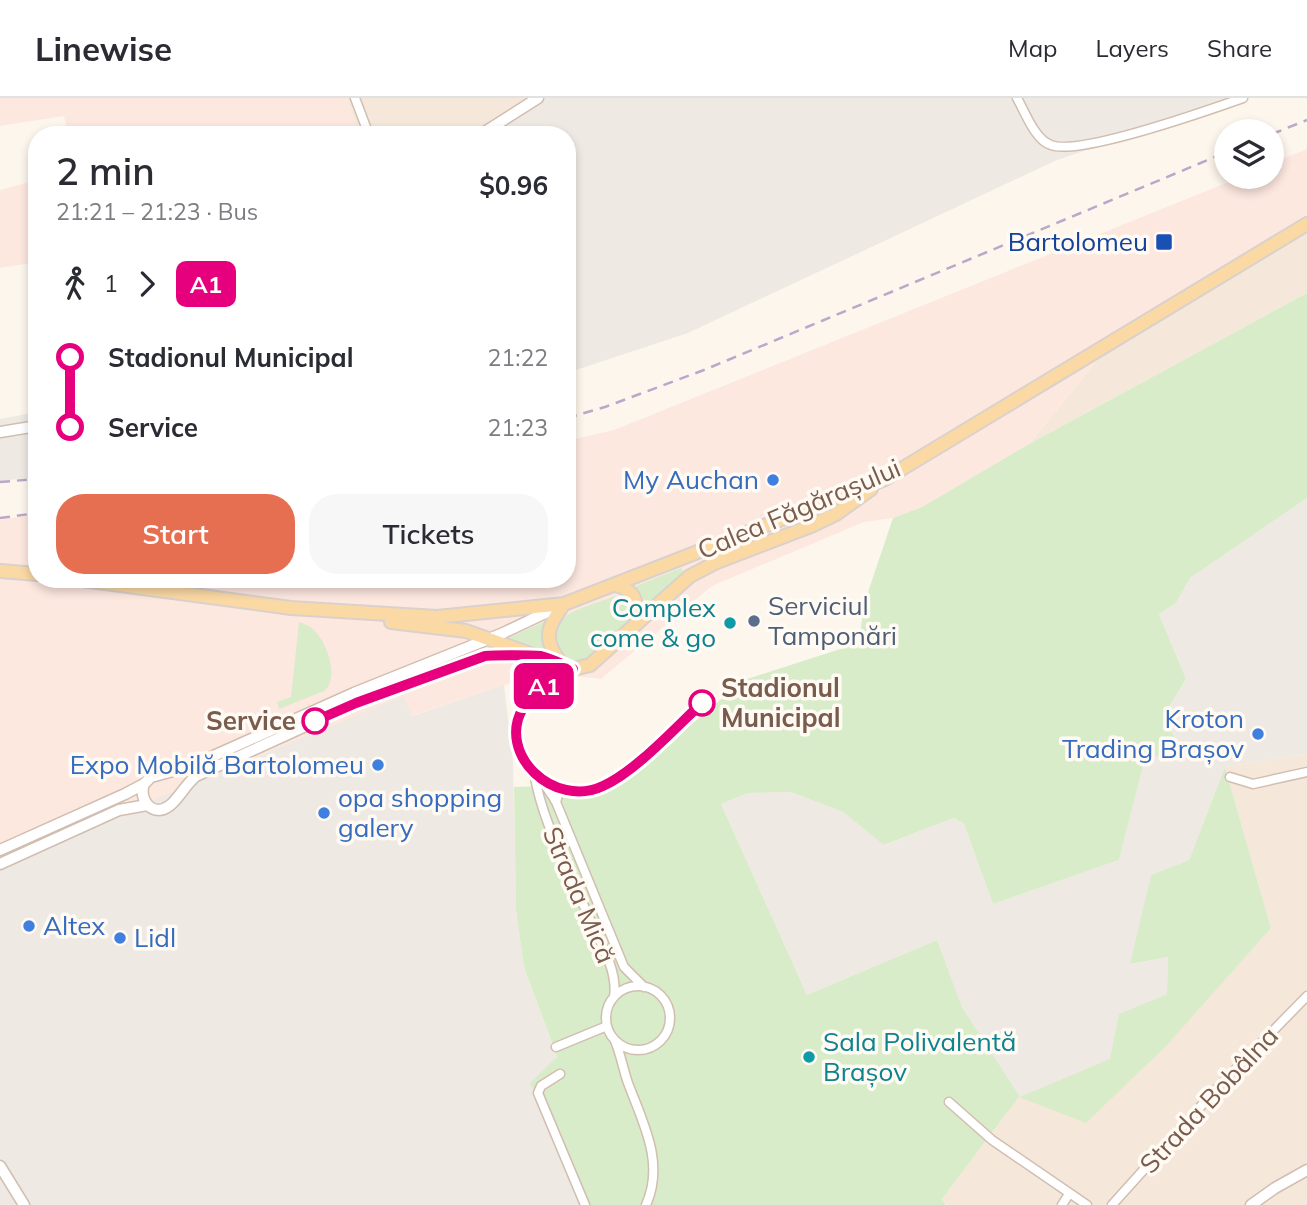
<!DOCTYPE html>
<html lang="en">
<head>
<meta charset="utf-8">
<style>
  body { margin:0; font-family:Mulish,sans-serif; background:#f7f7f7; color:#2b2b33; height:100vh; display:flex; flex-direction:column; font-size:26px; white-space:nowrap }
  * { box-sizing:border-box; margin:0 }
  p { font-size:23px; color:#7c7c81 }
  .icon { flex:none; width:38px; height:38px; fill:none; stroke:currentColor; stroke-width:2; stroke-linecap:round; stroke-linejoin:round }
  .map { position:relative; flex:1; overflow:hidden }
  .drawer { position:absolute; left:28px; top:28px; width:548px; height:462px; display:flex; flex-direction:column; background:#fff; border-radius:28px; box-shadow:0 4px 10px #0003 }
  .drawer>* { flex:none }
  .badge { padding:0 14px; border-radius:10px; font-size:24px; line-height:46px }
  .buttons { position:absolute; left:1214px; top:21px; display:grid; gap:14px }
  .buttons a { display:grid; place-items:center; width:70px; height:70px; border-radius:50%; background:#fff; box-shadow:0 4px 10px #0003; font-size:35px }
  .map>.badge { position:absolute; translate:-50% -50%; box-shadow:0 0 0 4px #fff }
  .legs { display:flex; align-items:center; gap:10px; height:77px; padding:0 28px; font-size:23px }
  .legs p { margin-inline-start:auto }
  .head { display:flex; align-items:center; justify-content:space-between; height:119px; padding:0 28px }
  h1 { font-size:38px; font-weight:600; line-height:52px }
  .action { display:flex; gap:14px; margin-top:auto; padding:14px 28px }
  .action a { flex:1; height:80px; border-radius:28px; background:#e76f51; color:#fff; font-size:28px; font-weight:600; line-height:80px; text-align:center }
  .action a+a { background:#f7f7f7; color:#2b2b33 }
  ul { padding:0 28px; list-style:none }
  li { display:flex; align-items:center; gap:24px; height:70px; font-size:26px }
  li i { display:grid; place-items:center; width:10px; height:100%; margin:0 9px; background:currentColor }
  li i::after { content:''; width:18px; height:18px; margin:-9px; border:5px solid; border-radius:50%; background:#fff }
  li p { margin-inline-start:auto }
  li:first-child i { background:linear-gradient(#0000 50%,currentColor 0) }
  li:last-child i { background:linear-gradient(currentColor 50%,#0000 0) }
  header { display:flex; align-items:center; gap:42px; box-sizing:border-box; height:98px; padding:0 35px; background:#fff; border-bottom:2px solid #e1e1e2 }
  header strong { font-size:33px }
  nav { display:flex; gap:38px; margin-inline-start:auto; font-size:24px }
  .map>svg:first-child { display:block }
  .residential { fill:#f5e8da }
  .commercial { fill:#fde8e0 }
  .industrial { fill:#efe9e4 }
  .green { fill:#d8ecc9 }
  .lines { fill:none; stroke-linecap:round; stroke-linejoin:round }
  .minor-casing { stroke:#d1beb0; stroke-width:11 }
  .tertiary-casing { stroke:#d1beb0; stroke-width:13 }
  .primary-casing { stroke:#dad1cd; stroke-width:16 }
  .minor { stroke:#fff; stroke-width:8 }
  .tertiary { stroke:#fff; stroke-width:10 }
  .primary { stroke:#fbd9a5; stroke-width:12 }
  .rail { stroke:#b9a8c9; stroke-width:2.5; stroke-dasharray:10 7; stroke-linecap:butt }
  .line-1-casing { stroke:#fff; stroke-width:16 }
  .line-1 { stroke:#e6007e; stroke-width:10 }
  .transit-dot { fill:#1a4fb4; stroke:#fffaf3; stroke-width:2.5 }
  .shop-dot { fill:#3f7fe0; stroke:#fffaf3; stroke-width:2.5 }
  .service-dot { fill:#5c6f8a; stroke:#fffaf3; stroke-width:2.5 }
  .culture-dot { fill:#0f9aa8; stroke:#fffaf3; stroke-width:2.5 }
  .stop-1-dot { fill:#fff; stroke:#e6007e; stroke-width:3.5 }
  .labels { text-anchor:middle; stroke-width:7; stroke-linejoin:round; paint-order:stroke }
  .transit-label { font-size:26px; fill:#164399; stroke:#fffaf3; text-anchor:end }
  .shop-label { font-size:26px; fill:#366cbe; stroke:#fffaf3; text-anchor:end }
  .street-label { font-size:26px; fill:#7a5c4d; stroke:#fffaf3 }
  .service-label { font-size:26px; fill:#4e5e75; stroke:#fffaf3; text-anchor:start }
  .culture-label { font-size:26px; fill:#0d838f; stroke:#fffaf3; text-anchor:end }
  .stop-label { font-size:26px; font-weight:bold; fill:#7a5c4d; stroke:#fffaf3; text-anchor:start }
</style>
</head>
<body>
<header>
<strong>Linewise</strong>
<nav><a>Map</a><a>Layers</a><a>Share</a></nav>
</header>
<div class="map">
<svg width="1307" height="1107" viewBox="0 0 1307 1107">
  <rect width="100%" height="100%" fill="#fdf6ec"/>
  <path class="residential" d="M 347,0 L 541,0 L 481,37 L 359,37 Z
    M 1307,134 L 1307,195 L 1029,346 L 1103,255 Z
    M 1307,656 L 1307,1107 L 947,1107 L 942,1101 L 1019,999 L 1271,830 L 1225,669 Z"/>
  <path class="commercial" d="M 0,0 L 347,0 L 359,37 L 68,37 L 64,18 L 0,28 Z
    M 1307,51 L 1307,134 L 1103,255 L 1029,346 L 922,409 L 893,420 L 864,424 L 712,488 L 601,581 L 549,575 L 504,587 L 411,618 L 403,598 L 0,772 L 0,422 L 37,416 L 37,481 L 567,481 L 567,343 L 614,332 L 1241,79 L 1272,79 L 1272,65 Z
    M 37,82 L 37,164 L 0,170 L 0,92 Z"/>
  <path class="industrial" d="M 541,0 L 1242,0 L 1057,62 L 688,235 L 567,275 L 567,37 L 481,37 Z
    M 37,314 L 37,379 L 0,383 L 0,321 Z
    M 1307,400 L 1307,656 L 1225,669 L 1189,762 L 1151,777 L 1131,866 L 1168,859 L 1167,896 L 1120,916 L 1110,961 L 1019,999 L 962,909 L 937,842 L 807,897 L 721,706 L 748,695 L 789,694 L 843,714 L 885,747 L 954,720 L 964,726 L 993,806 L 1119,762 L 1144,663 L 1164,617 L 1186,581 L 1159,516 L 1176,505 L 1190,480 Z
    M 504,587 L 513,664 L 516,812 L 524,869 L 557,960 L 583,1107 L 0,1107 L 0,772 L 160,699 L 403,598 L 412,618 Z"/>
  <path class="green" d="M 1307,195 L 1307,400 L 1190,480 L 1176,505 L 1159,516 L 1186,581 L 1164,617 L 1178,648 L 1144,664 L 1119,762 L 993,806 L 964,726 L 954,720 L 884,747 L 843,714 L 790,694 L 748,695 L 721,706 L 807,897 L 937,842 L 962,909 L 1020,999 L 1110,961 L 1119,916 L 1167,896 L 1168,859 L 1130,866 L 1151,777 L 1189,762 L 1225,669 L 1271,830 L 1167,947 L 1086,1025 L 1019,999 L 942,1101 L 946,1107 L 583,1107 L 530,985 L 557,959 L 524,869 L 516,812 L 514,689 L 540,688 L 593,698 L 628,680 L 744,582 L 859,545 L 864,506 L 893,420 L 922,409 L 1029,346 Z
    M 681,470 L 684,475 L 647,509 L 641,495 L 636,488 Z
    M 615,498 C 627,502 635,508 631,521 C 622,530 596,558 587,562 C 566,570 546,545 557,526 C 564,513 601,504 615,498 Z
    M 546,523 L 543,533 L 549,554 L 508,540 Z
    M 299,524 C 304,526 310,528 314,532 C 327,544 340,581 324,593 L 279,611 L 277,604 L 291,599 Z"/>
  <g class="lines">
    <g class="minor-casing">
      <path id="minor" d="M 355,0 L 369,37
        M 1017,0 C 1025,14 1035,42 1051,47 C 1079,58 1209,12 1243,0
        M 534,674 C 542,725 570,774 590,822 C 601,846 618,873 614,899
        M 1230,679 L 1253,686 L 1307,674
        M 547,687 L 560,691 L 556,704 L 624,869 L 644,889
        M 556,704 C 546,686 534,676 524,659 C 498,614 540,590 573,571
        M606 920a32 32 0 1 1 64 0a32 32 0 1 1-64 0Z
        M 615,943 C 621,957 623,971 628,985 C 643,1025 665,1065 646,1107
        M 556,949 L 607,928
        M 560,976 L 541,988 L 538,995 L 585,1107
        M 949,1004 L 992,1042 L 1087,1107
        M 1062,1107 L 1069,1096
        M 1112,1107 L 1220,987 L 1307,898"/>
    </g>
    <g class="tertiary-casing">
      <path id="tertiary" d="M 480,37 L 538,0
        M 0,334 L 37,328
        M 144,686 C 138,702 153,720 169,708 C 177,703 185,687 196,678 L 356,605 L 448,571 L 492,556 L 531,558
        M 0,752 L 125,696 L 144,686 L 151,679 L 191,668 L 354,595 L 501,536 L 560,508
        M 0,766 L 119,712 L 147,707
        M 0,1068 L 24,1107
        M 1251,1107 L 1275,1090 L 1307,1072"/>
    </g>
    <g class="primary-casing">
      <path id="primary" d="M 0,473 L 37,476
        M 75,481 L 291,510 L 437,519 L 564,506 L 885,381 L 1307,126
        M 615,487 C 635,491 637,503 638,522
        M 391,524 L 466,533 L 573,571 L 590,567 L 690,478 L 717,464 L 811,428 L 836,416 L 871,391
        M 561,565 C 542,541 547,529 564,506"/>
    </g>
    <use href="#minor" class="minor"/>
    <use href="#tertiary" class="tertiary"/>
    <use href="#primary" class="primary"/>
    <path class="rail" d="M 1272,36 L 1307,22
      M 567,320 L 605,309 L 704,272 L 1227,54
      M 0,384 L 37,381
      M 0,420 L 37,415"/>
  </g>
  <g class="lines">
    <g class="line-1-casing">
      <path id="line-1" d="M 315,623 L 356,605 L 485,558 C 489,557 538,557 541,558 C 552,561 563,566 573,571 C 555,581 533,591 523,610 C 496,656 554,711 603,688 C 636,673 674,631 702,605"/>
    </g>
    <use href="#line-1" class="line-1"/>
  </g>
  <rect class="transit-dot" x="1155" y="135" width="18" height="18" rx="3.5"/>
  <g class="shop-dot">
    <circle cx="773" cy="382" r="7"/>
    <circle cx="1258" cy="636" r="7"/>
    <circle cx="378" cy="667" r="7"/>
    <circle cx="324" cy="715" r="7"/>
    <circle cx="29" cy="828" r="7"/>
    <circle cx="120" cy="840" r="7"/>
  </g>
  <circle class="service-dot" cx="754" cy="523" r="7"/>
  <g class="culture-dot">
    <circle cx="730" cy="525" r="7"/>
    <circle cx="809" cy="959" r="7"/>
  </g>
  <g class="stop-1-dot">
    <circle cx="702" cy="605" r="12"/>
    <circle cx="315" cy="623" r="12"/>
  </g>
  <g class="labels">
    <g class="transit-label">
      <text x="1148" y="153">Bartolomeu</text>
    </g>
    <g class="shop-label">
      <text x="759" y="391">My Auchan</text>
      <text x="1244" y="630">Kroton<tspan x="1244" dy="30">Trading Brașov</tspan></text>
      <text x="364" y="676">Expo Mobilă Bartolomeu</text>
      <text x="338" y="709" text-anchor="start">opa shopping<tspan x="338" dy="30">galery</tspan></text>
      <text x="43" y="837" text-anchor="start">Altex</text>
      <text x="134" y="849" text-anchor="start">Lidl</text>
    </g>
    <g class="street-label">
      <text transform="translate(799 411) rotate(-23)" y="9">Calea Făgărașului</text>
      <text transform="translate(579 797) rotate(67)" y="9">Strada Mică</text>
      <text transform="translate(1209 1002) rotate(-47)" y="9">Strada Bobâlna</text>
    </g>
    <g class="service-label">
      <text x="768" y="517">Serviciul<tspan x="768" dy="30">Tamponări</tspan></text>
    </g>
    <g class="culture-label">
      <text x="716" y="519">Complex<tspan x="716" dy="30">come &amp; go</tspan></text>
      <text x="823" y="953" text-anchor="start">Sala Polivalentă<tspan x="823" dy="30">Brașov</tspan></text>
    </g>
    <g class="stop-label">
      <text x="721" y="599">Stadionul<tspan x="721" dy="30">Municipal</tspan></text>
      <text x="296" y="632" text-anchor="end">Service</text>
    </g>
  </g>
</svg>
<div class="buttons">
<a><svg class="icon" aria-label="layers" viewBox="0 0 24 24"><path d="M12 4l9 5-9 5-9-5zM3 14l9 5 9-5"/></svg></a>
</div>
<b class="badge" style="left:544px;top:588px;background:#e6007e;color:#fff">A1</b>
<section class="drawer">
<div class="head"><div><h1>2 min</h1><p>21:21 – 21:23 · Bus</p></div><b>$0.96</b></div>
<div class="legs"><svg class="icon" aria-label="walk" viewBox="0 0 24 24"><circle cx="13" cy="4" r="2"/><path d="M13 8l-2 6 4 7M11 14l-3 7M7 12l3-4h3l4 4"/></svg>1<svg class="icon" aria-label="forward" viewBox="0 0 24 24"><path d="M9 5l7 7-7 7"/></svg><b class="badge" style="background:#e6007e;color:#fff">A1</b></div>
<ul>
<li><i style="color:#e6007e"></i><b>Stadionul Municipal</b><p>21:22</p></li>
<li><i style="color:#e6007e"></i><b>Service</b><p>21:23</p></li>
</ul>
<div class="action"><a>Start</a><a>Tickets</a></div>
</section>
</div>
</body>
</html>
